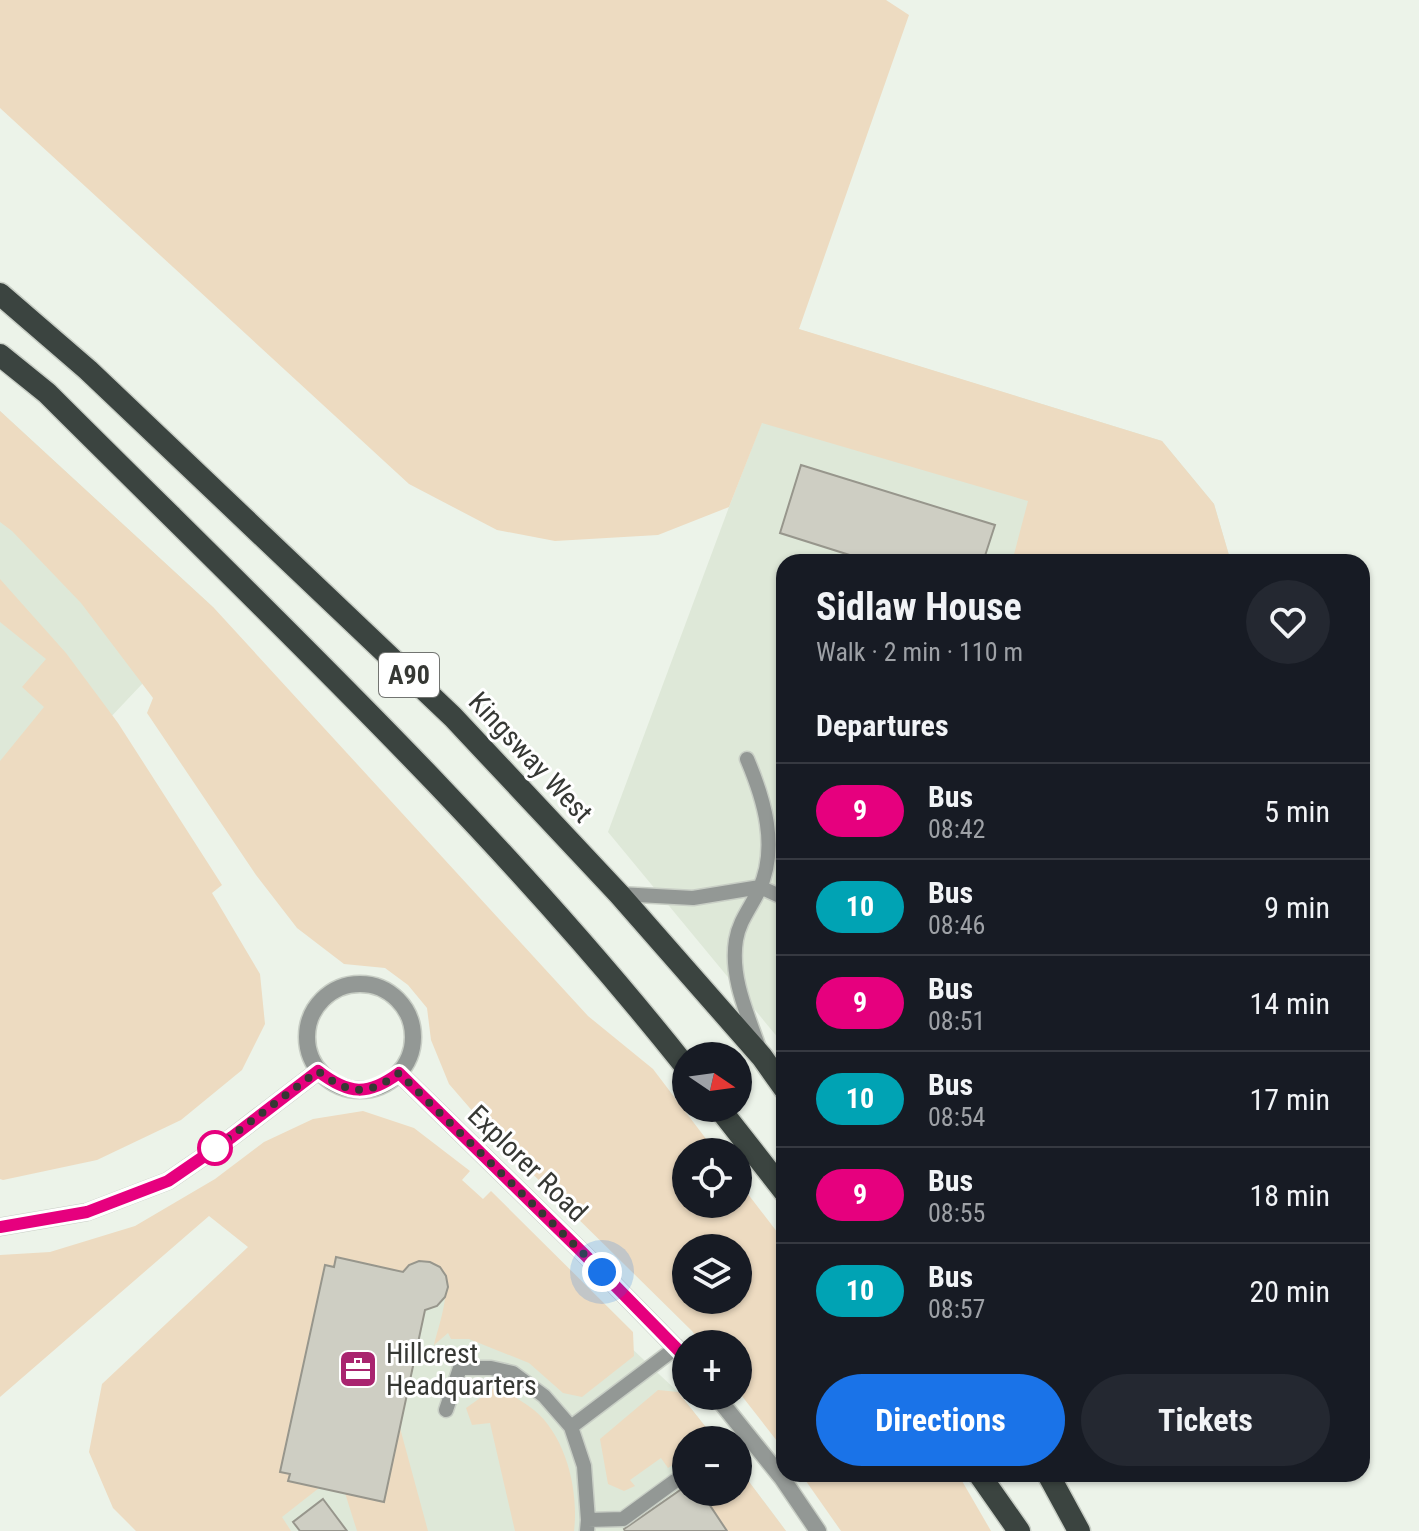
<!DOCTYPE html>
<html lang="en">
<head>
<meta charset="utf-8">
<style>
  body { margin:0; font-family:"Roboto Condensed",sans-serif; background:#242831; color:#f1f3f6; height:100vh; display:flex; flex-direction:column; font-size:30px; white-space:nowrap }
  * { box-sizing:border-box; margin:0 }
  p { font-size:26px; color:#9ea1a6 }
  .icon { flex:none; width:44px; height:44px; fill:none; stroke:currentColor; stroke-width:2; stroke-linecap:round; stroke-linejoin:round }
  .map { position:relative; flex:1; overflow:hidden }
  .details { position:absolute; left:776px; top:554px; width:594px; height:928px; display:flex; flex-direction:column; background:#171b24; border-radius:24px; box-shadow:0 2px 6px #0004 }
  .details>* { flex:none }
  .badge { padding:0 16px; border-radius:26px; font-size:28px; line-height:52px }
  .needle { width:52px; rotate:103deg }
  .tools { position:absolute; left:672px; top:1042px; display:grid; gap:16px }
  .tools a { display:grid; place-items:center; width:80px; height:80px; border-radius:50%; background:#171b24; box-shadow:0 2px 6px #0004; font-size:40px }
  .you { position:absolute; width:40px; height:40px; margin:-20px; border:6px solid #fff; border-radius:50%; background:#1a73e8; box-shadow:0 0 0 12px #1a73e833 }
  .map>.badge { position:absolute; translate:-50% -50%; box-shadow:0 0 0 4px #fff }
  h2 { padding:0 40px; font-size:30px; line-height:72px }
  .round { display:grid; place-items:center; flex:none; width:84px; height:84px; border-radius:42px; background:#242831 }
  .headline { display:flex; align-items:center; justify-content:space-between; height:136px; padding:0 40px }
  h1 { font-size:38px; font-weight:700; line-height:60px }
  .button { display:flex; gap:16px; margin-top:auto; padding:16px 40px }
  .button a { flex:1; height:92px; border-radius:48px; background:#1a73e8; color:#fff; font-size:32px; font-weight:700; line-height:92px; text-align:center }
  .button a+a { background:#242831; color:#f1f3f6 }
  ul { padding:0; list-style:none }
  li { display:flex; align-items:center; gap:24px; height:96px; padding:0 40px; border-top:2px solid #363941 }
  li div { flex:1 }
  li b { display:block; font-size:30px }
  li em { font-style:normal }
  li .badge { min-width:88px; font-weight:700; text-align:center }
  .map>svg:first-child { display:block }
  .built { fill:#dee8d8 }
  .green { fill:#eddbc1; fill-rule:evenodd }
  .building { fill:#cecec3; stroke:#97968c; stroke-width:2 }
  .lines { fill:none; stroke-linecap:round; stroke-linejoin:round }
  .service-casing { stroke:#c8cec5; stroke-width:17 }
  .minor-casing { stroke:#c8cec5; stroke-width:19 }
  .trunk-casing { stroke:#c8cec5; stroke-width:25 }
  .service { stroke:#939895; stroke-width:14 }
  .minor { stroke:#939895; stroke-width:16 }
  .trunk { stroke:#3b4440; stroke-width:22 }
  .line-casing { stroke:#fff; stroke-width:18 }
  .line { stroke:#e6007e; stroke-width:12 }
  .walk { stroke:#363834; stroke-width:8; stroke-dasharray:0 14.4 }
  .stop-dot { fill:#fff; stroke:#e6007e; stroke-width:4 }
  .labels { text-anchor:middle; stroke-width:6; stroke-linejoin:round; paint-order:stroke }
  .shield { fill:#fff; stroke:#727471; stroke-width:2 }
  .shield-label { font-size:26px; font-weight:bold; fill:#363834 }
  .street-label { font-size:28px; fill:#363834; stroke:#fff }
  .poi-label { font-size:28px; fill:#363834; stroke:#fff; text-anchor:start }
</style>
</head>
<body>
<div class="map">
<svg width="1419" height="1531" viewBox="0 0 1419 1531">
  <rect width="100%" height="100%" fill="#ecf3e9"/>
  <path class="built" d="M 798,329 L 1162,441 L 1214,504 L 1231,562 L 784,562 L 784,1045 L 608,832 L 729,507 Z
    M 0,411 L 214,608 L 90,739 L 0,846 Z
    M 439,1167 L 678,1392 L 716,1440 L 686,1440 L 686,1492 L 738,1492 L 738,1467 L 786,1531 L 273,1531 L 176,1409 L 391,1182 Z"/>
  <path class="green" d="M 0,0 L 886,0 L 909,15 L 799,329 L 1162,441 L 1214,504 L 1231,562 L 1012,562 L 1028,501 L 762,423 L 729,507 L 658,535 L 555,541 L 497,530 L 409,484 L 0,108 Z
    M 0,411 L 214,608 L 588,1016 L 653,1069 L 716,1152 L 686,1152 L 686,1204 L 738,1204 L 738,1181 L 784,1241 L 784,1450 L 738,1391 L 738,1344 L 702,1344 L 692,1331 L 494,1136 L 449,1084 L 431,1040 L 427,1008 L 408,985 L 385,968 L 344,964 L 297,928 L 256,875 L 147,713 L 153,698 L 81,603 L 12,531 L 0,522 ZM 686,1248 L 738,1248 L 738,1300 L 686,1300 Z
    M 0,579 L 66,653 L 118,723 L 222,885 L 212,893 L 260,974 L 265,1024 L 242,1070 L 181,1120 L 97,1160 L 3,1180 L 0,1179 L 0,761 L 44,707 L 22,687 L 46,659 L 0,622 Z
    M 363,1111 L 414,1128 L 470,1171 L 462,1180 L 483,1199 L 491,1191 L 633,1332 L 634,1356 L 582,1397 L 563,1393 L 529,1363 L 469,1339 L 451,1339 L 448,1333 L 434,1345 C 439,1323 462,1265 425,1262 C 415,1261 409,1265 403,1272 L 337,1257 L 334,1266 L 325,1265 L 281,1472 L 290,1474 L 288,1481 L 319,1488 L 282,1517 L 291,1531 L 136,1531 L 113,1508 L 89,1452 L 102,1384 L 248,1247 L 209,1216 L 0,1397 L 0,1255 L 50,1252 L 135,1226 L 215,1179 L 264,1142 L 313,1119 Z
    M 497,1386 C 509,1394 523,1401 534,1410 C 566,1436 579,1491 574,1531 L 515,1531 L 490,1423 L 472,1425 L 466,1408 Z
    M 658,1390 L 678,1392 L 716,1440 L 686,1440 L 686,1471 L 679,1461 L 668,1468 L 661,1458 L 630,1480 L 635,1486 L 624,1491 L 608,1484 L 600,1439 Z
    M 400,1428 L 428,1531 L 357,1531 L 345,1493 L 384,1502 Z
    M 738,1467 L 786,1531 L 727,1531 L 701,1492 L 738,1492 Z
    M 801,1474 L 958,1474 L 991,1531 L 841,1531 Z"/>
  <path class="building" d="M 801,465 L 995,525 L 983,562 L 858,562 L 859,558 L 780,533 Z
    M 336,1257 L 403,1272 L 409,1265 L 419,1261 L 430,1262 L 440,1267 L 446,1276 L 448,1287 L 445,1297 L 437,1306 L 425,1310 L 384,1502 L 288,1481 L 290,1474 L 280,1472 L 325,1265 L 334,1267 Z
    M 686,1486 L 686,1492 L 701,1492 L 727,1531 L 625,1531 L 624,1529 Z
    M 323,1499 L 347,1531 L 300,1531 L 293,1522 Z"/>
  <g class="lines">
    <g class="service-casing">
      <path id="service" d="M 747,759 C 764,799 779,847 759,890 C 751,907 739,921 736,940 C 730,977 747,1013 759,1048
        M 619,894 L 693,898 L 760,887 L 784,898
        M 446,1410 L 460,1368 L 491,1368 L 513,1373 L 544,1396 L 571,1427 L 584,1466 L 588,1520 L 587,1531
        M 571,1427 L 677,1347
        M 588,1520 L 623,1519 L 675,1481"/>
    </g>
    <g class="minor-casing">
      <path id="minor" d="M307 1037a53 53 0 1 1 106 0a53 53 0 1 1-106 0Z
        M 399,1073 L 584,1254 L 686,1358
        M 0,1227 L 87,1212 L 168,1181 L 232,1137 L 318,1071
        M 716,1396 L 782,1478 L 818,1531"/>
    </g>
    <g class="trunk-casing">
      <path id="trunk" d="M 0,294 L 88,370 L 453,717 L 619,894 L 762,1057 L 784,1088
        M 0,355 L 47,393 C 265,611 493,824 686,1067
        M 719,1108 L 784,1191
        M 979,1474 L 1019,1531
        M 1048,1474 L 1079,1531"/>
    </g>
    <use href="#service" class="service"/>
    <use href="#minor" class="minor"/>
    <use href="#trunk" class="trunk"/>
  </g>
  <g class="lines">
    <g class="line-casing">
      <path id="line" d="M 0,1227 L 87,1212 L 168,1181 L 232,1137 L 318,1071 C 349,1095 368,1096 399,1073 L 584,1254 L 686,1358"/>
    </g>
    <use href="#line" class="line"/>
    <path class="walk" d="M 215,1148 L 210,1152 L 318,1071 C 349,1095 368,1096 399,1073 L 602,1272"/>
  </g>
  <defs>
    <g id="office-square" transform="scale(2)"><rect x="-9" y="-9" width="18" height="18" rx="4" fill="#a9246f" stroke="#fff"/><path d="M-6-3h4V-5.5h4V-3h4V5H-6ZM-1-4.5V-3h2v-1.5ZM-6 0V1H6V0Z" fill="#fff"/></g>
  </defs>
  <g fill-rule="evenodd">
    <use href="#office-square" x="358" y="1369"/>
  </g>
  <circle class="stop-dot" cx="215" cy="1148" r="16"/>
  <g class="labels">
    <rect class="shield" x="379" y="653" width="60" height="44" rx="6"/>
    <g class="shield-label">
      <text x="409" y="684">A90</text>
    </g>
    <g class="street-label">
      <text transform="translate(531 757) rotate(47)" y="10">Kingsway West</text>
      <text transform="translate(528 1163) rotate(44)" y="10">Explorer Road</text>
    </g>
    <g class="poi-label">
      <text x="386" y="1363">Hillcrest<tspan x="386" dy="32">Headquarters</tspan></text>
    </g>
  </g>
</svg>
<div class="tools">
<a><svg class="needle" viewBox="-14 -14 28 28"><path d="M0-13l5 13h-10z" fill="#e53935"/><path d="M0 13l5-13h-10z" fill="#9ea1a6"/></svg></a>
<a><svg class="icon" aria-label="locate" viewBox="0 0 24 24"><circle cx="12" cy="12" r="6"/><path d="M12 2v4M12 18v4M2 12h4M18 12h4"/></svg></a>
<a><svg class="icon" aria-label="layers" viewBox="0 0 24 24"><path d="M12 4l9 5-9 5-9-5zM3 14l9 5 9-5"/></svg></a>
<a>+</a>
<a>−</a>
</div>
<div class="you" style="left:602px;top:1272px"></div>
<section class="details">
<div class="headline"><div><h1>Sidlaw House</h1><p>Walk · 2 min · 110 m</p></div><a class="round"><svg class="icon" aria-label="heart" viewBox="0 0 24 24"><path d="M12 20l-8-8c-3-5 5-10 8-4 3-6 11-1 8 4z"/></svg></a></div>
<h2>Departures</h2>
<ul>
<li><span class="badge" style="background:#e6007e;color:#fff">9</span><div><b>Bus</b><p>08:42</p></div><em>5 min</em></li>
<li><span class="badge" style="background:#00a3b4;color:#fff">10</span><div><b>Bus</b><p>08:46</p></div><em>9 min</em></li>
<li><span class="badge" style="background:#e6007e;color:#fff">9</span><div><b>Bus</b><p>08:51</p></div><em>14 min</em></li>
<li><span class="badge" style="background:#00a3b4;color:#fff">10</span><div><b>Bus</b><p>08:54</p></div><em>17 min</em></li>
<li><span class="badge" style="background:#e6007e;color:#fff">9</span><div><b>Bus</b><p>08:55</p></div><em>18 min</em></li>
<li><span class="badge" style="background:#00a3b4;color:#fff">10</span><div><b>Bus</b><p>08:57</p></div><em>20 min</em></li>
</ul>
<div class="button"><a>Directions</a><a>Tickets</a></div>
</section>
</div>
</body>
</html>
